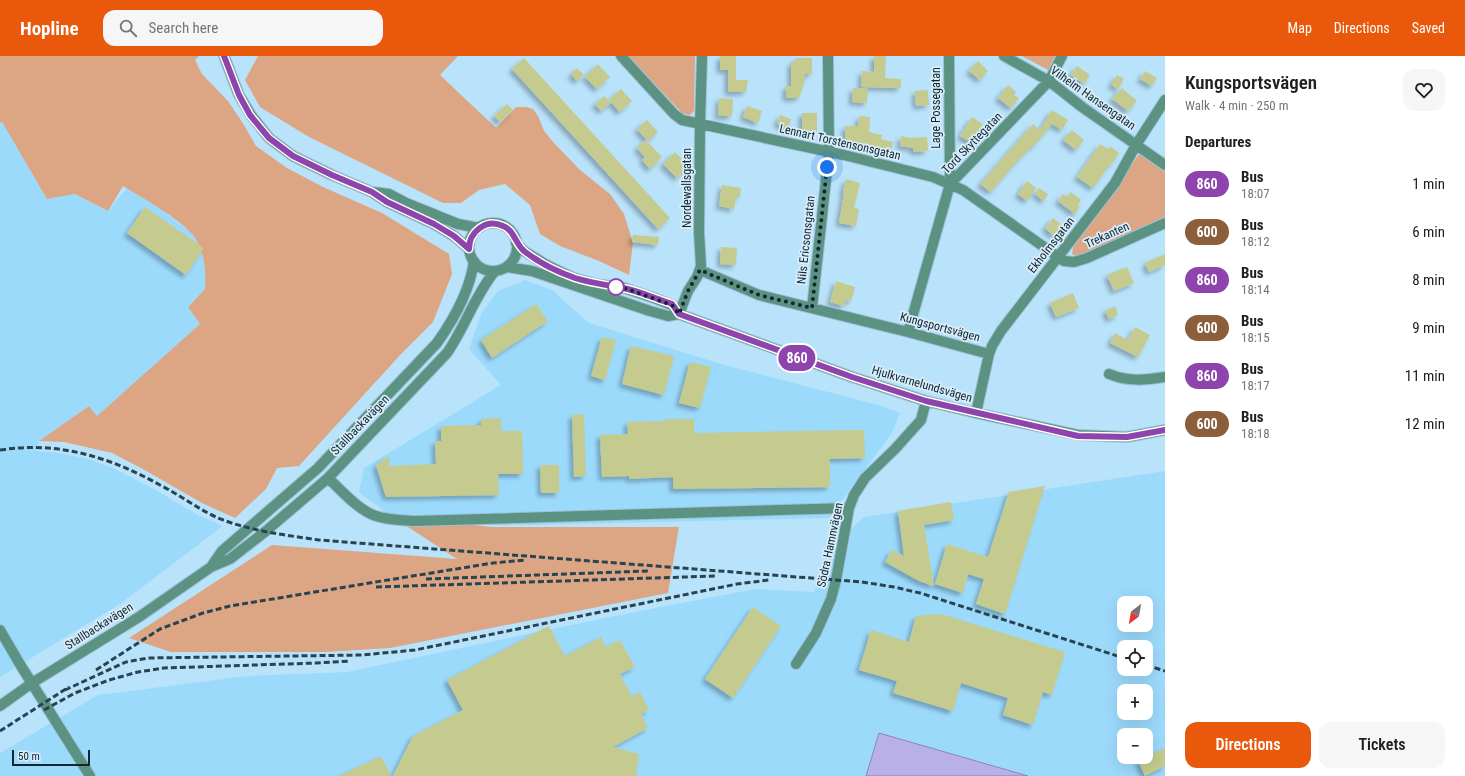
<!DOCTYPE html>
<html lang="en">
<head>
<meta charset="utf-8">
<style>
  body { margin:0; font-family:"Roboto Condensed",sans-serif; background:#f6f6f6; color:#202124; height:100vh; display:flex; flex-direction:column; font-size:15px; white-space:nowrap }
  * { box-sizing:border-box; margin:0 }
  p { font-size:13px; color:#757577 }
  .icon { flex:none; width:22px; height:22px; fill:none; stroke:currentColor; stroke-width:2; stroke-linecap:round; stroke-linejoin:round }
  .map { position:relative; flex:1; overflow:hidden }
  .panel { display:flex; flex-direction:column; background:#fff; width:300px }
  .panel>* { flex:none }
  .badge { padding:0 8px; border-radius:13px; font-size:14px; line-height:26px }
  .needle { width:26px; rotate:211deg }
  .buttons { position:absolute; left:1117px; top:540px; display:grid; gap:8px }
  .buttons a { display:grid; place-items:center; width:36px; height:36px; border-radius:8px; background:#fff; box-shadow:0 4px 16px #0002; font-size:20px }
  .scale { position:absolute; left:12px; bottom:10px; width:78px; box-sizing:border-box; padding-left:4px; border:2px solid #102631; border-top:0; font-size:11px; line-height:14px; white-space:nowrap; color:#102631; -webkit-text-stroke:3px #d8edf9; paint-order:stroke }
  .you { position:absolute; width:20px; height:20px; margin:-10px; border:3px solid #fff; border-radius:50%; background:#1a73e8; box-shadow:0 0 0 6px #1a73e833 }
  .map>.badge { position:absolute; translate:-50% -50%; box-shadow:0 0 0 2px #fff }
  h2 { padding:0 20px; font-size:15px; line-height:36px }
  .round { display:grid; place-items:center; flex:none; width:42px; height:42px; border-radius:12px; background:#f6f6f6 }
  .summary { display:flex; align-items:center; justify-content:space-between; height:68px; padding:0 20px }
  h1 { font-size:19px; font-weight:600; line-height:30px }
  .primary-button { display:flex; gap:8px; margin-top:auto; padding:8px 20px }
  .primary-button a { flex:1; height:46px; border-radius:12px; background:#ea580c; color:#fff; font-size:16px; font-weight:600; line-height:46px; text-align:center }
  .primary-button a+a { background:#f6f6f6; color:#202124 }
  ul { padding:0; list-style:none }
  li { display:flex; align-items:center; gap:12px; height:48px; padding:0 20px }
  li div { flex:1 }
  li b { display:block; font-size:15px }
  li em { font-style:normal }
  li .badge { min-width:44px; font-weight:700; text-align:center }
  header { display:flex; align-items:center; gap:24px; box-sizing:border-box; height:56px; padding:0 20px; background:#ea580c; color:#fff }
  header strong { font-size:19px }
  nav { display:flex; gap:22px; margin-inline-start:auto; font-size:14px }
  .search { width:280px; height:36px; background:#f6f6f6; display:flex; align-items:center; gap:10px; box-sizing:border-box; padding:0 14px; border-radius:12px; color:#757577; font-size:15px }
  main { display:flex; flex:1; min-height:0 }
  .map>svg:first-child { display:block }
  .built { fill:#9cdafc; fill-rule:evenodd }
  .green { fill:#dca684 }
  .water { fill:#bab0e9; stroke:#8787b2 }
  .building { fill:#c5cb8e; filter:url(#shadow) }
  .lines { fill:none; stroke-linecap:round; stroke-linejoin:round }
  .minor-casing { stroke:#9bc1d7; stroke-width:12 }
  .minor { stroke:#5c9281; stroke-width:10 }
  .rail { stroke:#2a4350; stroke-width:3; stroke-dasharray:6 3; stroke-linecap:butt }
  .line-casing { stroke:#fff; stroke-width:9 }
  .line { stroke:#8e44ad; stroke-width:6 }
  .walk { stroke:#102631; stroke-width:4; stroke-dasharray:0 7.2 }
  .stop-dot { fill:#fff; stroke:#8e44ad; stroke-width:2 }
  .labels { text-anchor:middle; stroke-width:3.5; stroke-linejoin:round; paint-order:stroke }
  .street-label { font-size:12px; fill:#102631; stroke:#d8edf9 }
</style>
</head>
<body>
<header>
<strong>Hopline</strong>
<div class="search"><svg class="icon" aria-label="search" viewBox="0 0 24 24"><circle cx="10" cy="10" r="6"/><path d="M15 15l6 6"/></svg>Search here</div>
<nav><a>Map</a><a>Directions</a><a>Saved</a></nav>
</header>
<main>
<div class="map">
<svg width="1165" height="720" viewBox="0 0 1165 720">
  <defs>
    <filter id="shadow"><feDropShadow dx="-3.5" dy="3.5" stdDeviation="2" flood-color="#0004"/></filter>
  </defs>
  <rect width="100%" height="100%" fill="#b9e3fb"/>
  <path class="built" d="M 2,66 L 47,143 L 75,138 L 108,155 L 127,132 L 163,155 L 191,176 L 197,185 L 203,199 L 205,218 L 205,233 L 188,251 L 200,268 L 97,360 L 89,350 L 39,385 L 36,395 L 60,397 L 88,403 L 113,412 L 156,434 L 196,458 L 223,470 L 120,548 L 0,621 L 0,67 Z
    M 525,224 L 552,234 L 589,267 L 721,308 L 882,350 L 900,357 L 892,377 L 829,462 L 529,469 L 477,469 L 388,458 L 359,436 L 364,412 L 501,329 L 469,293 L 482,256 L 498,235 Z
    M 1165,415 L 1165,720 L 1028,720 L 879,677 L 866,720 L 0,720 L 0,697 L 98,639 L 247,620 L 347,616 L 614,560 L 755,533 L 814,536 L 834,495 L 856,468 L 864,461 ZM 1124,547 L 1146,547 L 1146,569 L 1124,569 ZM 1124,591 L 1146,591 L 1146,613 L 1124,613 ZM 1124,635 L 1146,635 L 1146,657 L 1124,657 ZM 1124,679 L 1146,679 L 1146,701 L 1124,701 Z"/>
  <path class="green" d="M 0,0 L 199,0 L 195,4 L 202,18 L 228,45 L 244,69 L 256,90 L 287,112 L 323,131 L 382,157 L 449,198 L 452,218 L 433,266 L 401,298 L 299,410 L 277,412 L 266,433 L 235,462 L 202,447 L 141,412 L 112,397 L 64,386 L 39,385 L 89,350 L 97,360 L 200,268 L 188,251 L 205,233 C 206,217 205,200 197,185 C 187,166 142,142 123,130 L 108,155 L 75,138 L 47,143 L 2,66 L 0,67 Z
    M 258,0 L 458,0 L 440,19 L 495,71 L 497,71 L 516,51 L 526,51 L 533,53 L 538,60 L 544,75 L 554,87 L 580,114 L 610,138 L 624,158 L 633,187 L 629,219 L 599,205 L 560,190 L 540,178 L 530,149 L 505,128 L 479,134 L 461,147 L 443,147 L 309,81 L 260,51 L 245,24 Z
    M 628,0 L 695,0 L 694,55 L 690,59 L 683,58 Z
    M 1022,0 L 1055,0 L 1048,14 Z
    M 1139,98 L 1143,100 L 1165,116 L 1165,161 L 1088,197 L 1077,200 L 1072,198 L 1073,192 L 1075,188 L 1104,149 Z
    M 388,458 L 491,471 L 679,471 L 668,537 L 390,592 L 325,596 L 171,596 L 129,582 L 272,489 L 457,503 Z"/>
  <path class="water" d="M 879,677 L 1028,720 L 866,720 Z"/>
  <path class="building" d="M 720,0 L 736,0 L 736,24 L 748,24 L 746,36 L 728,36 L 728,14 L 720,14 Z
    M 874,0 L 886,0 L 885,22 L 901,23 L 901,32 L 861,31 L 862,15 L 874,16 Z
    M 524,2 L 670,162 L 658,173 L 512,13 Z
    M 796,2 L 812,2 L 812,18 L 805,18 L 805,24 L 799,42 L 786,42 L 786,30 L 791,30 L 791,6 L 796,6 Z
    M 978,5 L 988,15 L 980,24 L 969,15 Z
    M 598,8 L 610,21 L 597,33 L 585,21 Z
    M 1077,10 L 1090,19 L 1084,28 L 1071,19 Z
    M 577,12 L 584,19 L 577,25 L 571,18 Z
    M 1145,15 L 1157,22 L 1152,30 L 1140,23 Z
    M 1117,19 L 1124,23 L 1118,33 L 1111,29 Z
    M 1008,29 L 1016,36 L 1014,39 L 1019,42 L 1011,52 L 998,42 Z
    M 853,32 L 868,33 L 867,47 L 852,46 Z
    M 1122,32 L 1137,45 L 1128,55 L 1112,43 Z
    M 621,33 L 632,45 L 620,56 L 609,44 Z
    M 928,34 L 929,49 L 916,50 L 915,35 Z
    M 604,40 L 611,47 L 601,55 L 595,48 Z
    M 719,42 L 733,43 L 732,60 L 718,60 Z
    M 507,48 L 513,54 L 500,66 L 494,60 Z
    M 747,50 L 762,55 L 758,67 L 743,61 Z
    M 1052,54 L 1068,64 L 1062,74 L 1052,68 L 1033,91 L 1032,90 L 1012,111 L 991,136 L 980,128 L 1033,68 L 1040,74 Z
    M 802,57 L 817,57 L 817,77 L 802,76 Z
    M 780,59 L 791,63 L 788,72 L 777,68 Z
    M 859,60 L 870,61 L 869,76 L 882,79 L 881,83 L 893,86 L 891,94 L 877,90 L 876,94 L 866,92 L 867,88 L 845,89 L 845,70 L 858,70 Z
    M 972,61 L 983,68 L 978,75 L 983,78 L 976,89 L 960,80 Z
    M 647,64 L 658,76 L 648,85 L 637,73 Z
    M 1072,74 L 1084,84 L 1076,94 L 1063,84 Z
    M 901,80 L 910,82 L 927,81 L 928,95 L 914,96 L 913,92 L 900,90 Z
    M 646,84 L 662,101 L 650,113 L 642,104 L 645,101 L 637,92 Z
    M 1100,88 L 1108,93 L 1110,90 L 1119,97 L 1111,109 L 1110,108 L 1093,132 L 1077,121 Z
    M 675,96 L 689,110 L 677,122 L 663,108 Z
    M 846,123 L 860,127 L 854,152 L 859,153 L 856,170 L 839,167 L 844,137 L 843,136 Z
    M 1027,125 L 1036,132 L 1027,145 L 1018,138 Z
    M 722,129 L 741,132 L 740,141 L 736,141 L 734,153 L 719,150 Z
    M 1039,132 L 1048,138 L 1044,145 L 1035,138 Z
    M 1071,136 L 1081,144 L 1078,149 L 1080,150 L 1075,158 L 1058,145 L 1063,138 L 1067,141 Z
    M 145,151 L 204,192 L 186,219 L 127,177 Z
    M 1053,162 L 1062,169 L 1054,180 L 1045,172 Z
    M 633,179 L 659,181 L 658,189 L 632,186 Z
    M 721,191 L 737,192 L 736,209 L 720,208 Z
    M 1165,198 L 1165,209 L 1149,216 L 1145,207 Z
    M 1127,211 L 1134,227 L 1114,235 L 1107,219 Z
    M 836,225 L 855,231 L 851,245 L 846,244 L 844,250 L 830,246 Z
    M 1073,237 L 1079,252 L 1056,261 L 1050,247 Z
    M 536,248 L 548,265 L 492,302 L 481,284 Z
    M 1115,250 L 1118,259 L 1109,263 L 1105,255 Z
    M 1135,271 L 1150,279 L 1138,301 L 1110,287 L 1115,277 L 1128,284 Z
    M 602,281 L 616,284 L 605,324 L 591,320 Z
    M 631,290 L 674,300 L 664,339 L 622,328 Z
    M 690,306 L 711,311 L 700,352 L 679,347 Z
    M 584,358 L 586,420 L 574,421 L 572,359 Z
    M 501,362 L 501,375 L 522,375 L 523,418 L 498,418 L 499,439 L 386,441 L 376,409 L 389,400 L 389,410 L 436,408 L 435,385 L 441,385 L 441,370 L 481,369 L 481,363 Z
    M 666,363 L 694,363 L 694,377 L 864,374 L 865,402 L 830,403 L 830,431 L 673,433 L 673,421 L 629,423 L 629,420 L 602,421 L 600,379 L 628,378 L 627,366 L 666,365 Z
    M 540,409 L 559,409 L 559,437 L 541,437 Z
    M 1045,430 L 1005,558 L 976,548 L 984,523 L 968,518 L 963,537 L 935,528 L 947,488 L 988,501 L 1009,436 Z
    M 951,446 L 954,464 L 924,469 L 934,530 L 919,525 L 885,506 L 892,494 L 904,500 L 898,455 Z
    M 753,551 L 781,570 L 733,642 L 705,623 Z
    M 941,558 L 1065,596 L 1052,639 L 1043,636 L 1033,669 L 1003,659 L 1008,642 L 961,627 L 953,655 L 893,637 L 897,625 L 859,614 L 871,574 L 909,586 L 916,560 Z
    M 549,570 L 565,600 L 601,581 L 606,591 L 620,584 L 635,611 L 620,618 L 632,641 L 640,636 L 649,654 L 641,658 L 648,672 L 613,691 L 639,698 L 636,720 L 393,720 L 413,680 L 463,654 L 447,624 Z
    M 1165,692 L 1165,710 L 1145,720 L 1138,705 Z
    M 381,700 L 391,720 L 339,720 Z"/>
  <g class="lines">
    <g class="minor-casing">
      <path id="minor" d="M 224,0 L 239,39 L 251,59 L 269,82 L 293,100 L 332,119 L 372,136 L 387,146 L 434,168 L 454,180 L 469,193
        M 621,0 L 674,58 L 682,64 L 844,99 L 933,121 L 963,134 L 1064,205 L 1074,206 L 1087,202 L 1165,167
        M 949,0 L 950,128
        M 1004,0 L 1049,25 L 1082,51 L 1165,109
        M 373,136 L 389,138 L 406,147 L 458,168 L 479,172
        M469 191a24 24 0 1 1 48 0a24 24 0 1 1-48 0Z
        M 516,187 L 524,195 L 545,208 L 561,216 L 574,222 L 596,228 L 624,232 L 654,242 L 672,249 L 679,258
        M 507,211 L 532,215 L 650,255 L 668,260 L 679,258 L 852,321 L 926,345 L 976,357 L 1078,379 L 1127,381 L 1165,374
        M 700,214 L 759,239 L 908,276 L 989,298
        M 812,252 L 829,96 L 828,0
        M 679,258 L 688,235 L 697,221 L 701,210 L 699,176 L 700,69 L 702,0
        M 908,276 L 950,128 L 1049,25 L 1062,0
        M 1109,318 C 1128,326 1145,324 1165,321
        M 976,357 L 989,298 L 992,290 L 1001,275 L 1115,127 L 1136,89 L 1165,44
        M 328,422 C 341,434 359,455 376,460 C 388,464 401,464 414,465 L 849,452
        M 211,511 L 222,495 L 318,412 L 437,287 C 454,263 470,235 474,205
        M 0,574 L 21,610 L 90,720
        M 796,608 L 816,577 L 831,543 L 836,524 L 849,452 L 854,439 L 865,422 L 895,393 L 921,364 L 926,345
        M 0,650 L 32,627 L 139,561 L 211,511 L 230,503 L 266,475 L 328,422 L 447,297 C 465,271 475,239 495,215"/>
    </g>
    <use href="#minor" class="minor"/>
    <path class="rail" d="M 0,394 C 58,385 110,401 160,429 C 180,439 198,453 218,462 C 250,475 285,479 319,484 L 862,526 L 894,531 L 920,537 L 1124,602
      M 426,523 L 648,515
      M 376,531 L 716,520
      M 1146,609 L 1165,615
      M 96,614 L 160,573 L 203,557 L 230,550 L 388,524 L 493,507 L 525,504
      M 65,634 L 126,606 L 148,602 L 362,599 L 415,594 L 737,528 L 769,524
      M 44,654 L 75,637 L 109,624 L 138,616 L 164,612 L 316,607 L 350,605
      M 0,675 L 69,631"/>
  </g>
  <g class="lines">
    <g class="line-casing">
      <path id="line" d="M 224,0 L 239,39 L 250,59 L 269,82 L 293,100 L 332,119 L 372,136 L 387,146 L 434,168 L 454,180 L 469,193 C 469,176 486,162 503,170 C 514,174 515,187 524,195 C 538,206 558,216 575,222 C 591,227 607,229 623,232 C 634,234 647,239 658,243 C 662,245 668,246 672,248 C 675,251 677,256 679,258 L 852,321 L 926,345 L 965,354 L 1078,380 L 1127,381 L 1165,374"/>
    </g>
    <use href="#line" class="line"/>
    <path class="walk" d="M 616,231 L 610,230 L 624,232 L 672,249 L 679,258 L 688,235 L 700,214 L 759,239 L 812,252 L 827,111"/>
  </g>
  <circle class="stop-dot" cx="616" cy="231" r="8"/>
  <g class="labels">
    <g class="street-label">
      <text transform="translate(1093 42) rotate(35)" y="4">Vilhelm Hansengatan</text>
      <text transform="translate(936 52) rotate(-90)" y="4">Lage Possegatan</text>
      <text transform="translate(840 86) rotate(13)" y="4">Lennart Torstensonsgatan</text>
      <text transform="translate(972 87) rotate(-46)" y="4">Tord Skyttegatan</text>
      <text transform="translate(687 132) rotate(-90)" y="4">Nordewallsgatan</text>
      <text transform="translate(1107 179) rotate(-24)" y="4">Trekanten</text>
      <text transform="translate(806 184) rotate(-84)" y="4">Nils Ericsonsgatan</text>
      <text transform="translate(1051 189) rotate(-52)" y="4">Ekholmsgatan</text>
      <text transform="translate(940 271) rotate(15)" y="4">Kungsportsvägen</text>
      <text transform="translate(922 328) rotate(16)" y="4">Hjulkvarnelundsvägen</text>
      <text transform="translate(360 369) rotate(-46)" y="4">Stallbackavägen</text>
      <text transform="translate(830 489) rotate(-78)" y="4">Södra Hamnvägen</text>
      <text transform="translate(99 570) rotate(-32)" y="4">Stallbackavägen</text>
    </g>
  </g>
</svg>
<div class="buttons">
<a><svg class="needle" viewBox="-14 -14 28 28"><path d="M0-13l5 13h-10z" fill="#e53935"/><path d="M0 13l5-13h-10z" fill="#757577"/></svg></a>
<a><svg class="icon" aria-label="locate" viewBox="0 0 24 24"><circle cx="12" cy="12" r="6"/><path d="M12 2v4M12 18v4M2 12h4M18 12h4"/></svg></a>
<a>+</a>
<a>−</a>
</div>
<div class="scale">50 m</div>
<div class="you" style="left:827px;top:111px"></div>
<b class="badge" style="left:797px;top:302px;background:#8e44ad;color:#fff">860</b>
</div>
<section class="panel">
<div class="summary"><div><h1>Kungsportsvägen</h1><p>Walk · 4 min · 250 m</p></div><a class="round"><svg class="icon" aria-label="heart" viewBox="0 0 24 24"><path d="M12 20l-8-8c-3-5 5-10 8-4 3-6 11-1 8 4z"/></svg></a></div>
<h2>Departures</h2>
<ul>
<li><span class="badge" style="background:#8e44ad;color:#fff">860</span><div><b>Bus</b><p>18:07</p></div><em>1 min</em></li>
<li><span class="badge" style="background:#8b5e3c;color:#fff">600</span><div><b>Bus</b><p>18:12</p></div><em>6 min</em></li>
<li><span class="badge" style="background:#8e44ad;color:#fff">860</span><div><b>Bus</b><p>18:14</p></div><em>8 min</em></li>
<li><span class="badge" style="background:#8b5e3c;color:#fff">600</span><div><b>Bus</b><p>18:15</p></div><em>9 min</em></li>
<li><span class="badge" style="background:#8e44ad;color:#fff">860</span><div><b>Bus</b><p>18:17</p></div><em>11 min</em></li>
<li><span class="badge" style="background:#8b5e3c;color:#fff">600</span><div><b>Bus</b><p>18:18</p></div><em>12 min</em></li>
</ul>
<div class="primary-button"><a>Directions</a><a>Tickets</a></div>
</section>
</main>
</body>
</html>
